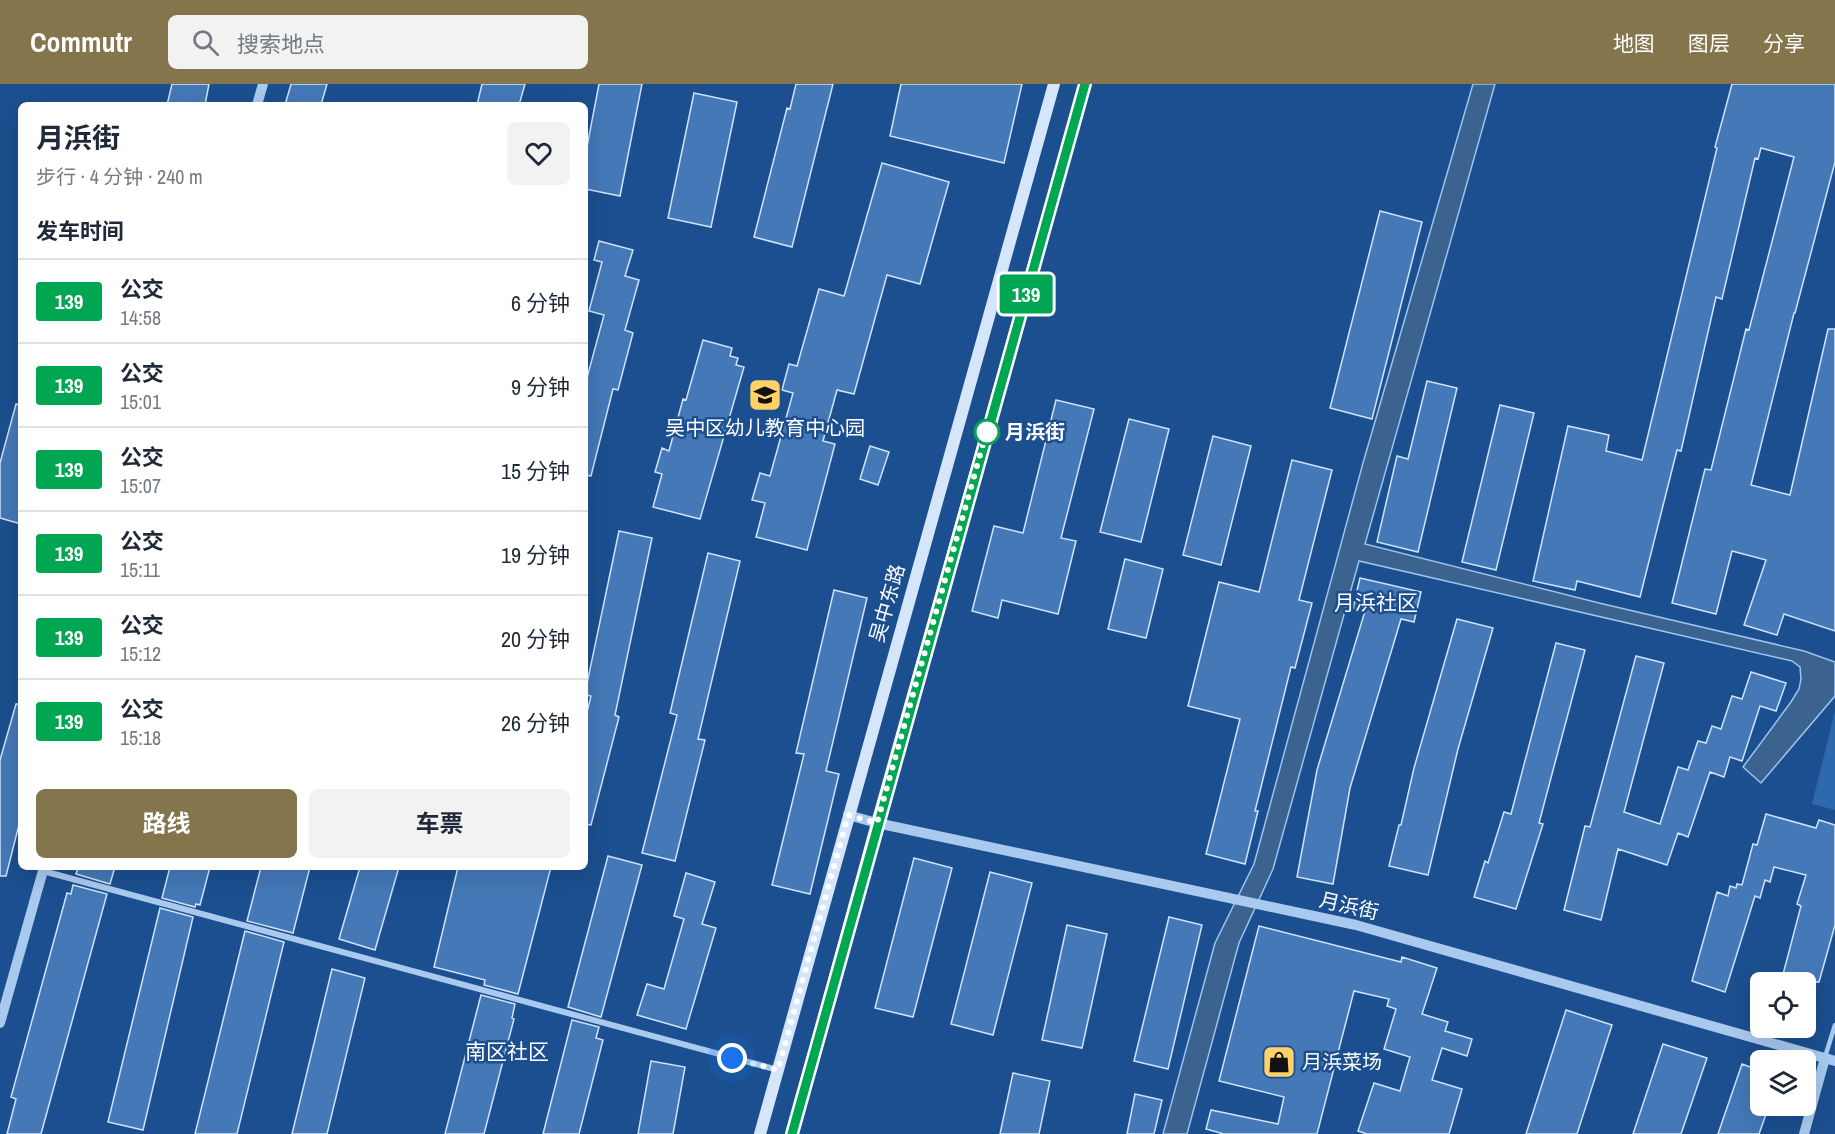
<!DOCTYPE html>
<html lang="zh">
<head>
<meta charset="utf-8">
<style>
  body { margin:0; font-family:"Archivo Narrow","Noto Sans SC",sans-serif; background:#f2f2f3; color:#1f2937; height:100vh; display:flex; flex-direction:column; font-size:22px; white-space:nowrap }
  * { box-sizing:border-box; margin:0 }
  p { font-size:20px; color:#747a83 }
  .icon { flex:none; width:33px; height:33px; fill:none; stroke:currentColor; stroke-width:2; stroke-linecap:round; stroke-linejoin:round }
  .map { position:relative; flex:1; overflow:hidden }
  .drawer { position:absolute; left:18px; top:18px; width:570px; height:768px; display:flex; flex-direction:column; background:#fff; border-radius:9px; box-shadow:0 6px 24px #0002 }
  .drawer>* { flex:none }
  .badge { padding:0 12px; border-radius:4px; font-size:21px; line-height:39px }
  .tools { position:absolute; left:1750px; top:888px; display:grid; gap:12px }
  .tools a { display:grid; place-items:center; width:66px; height:66px; border-radius:9px; background:#fff; box-shadow:0 6px 24px #0002; font-size:30px }
  .you { position:absolute; width:30px; height:30px; margin:-15px; border:4px solid #fff; border-radius:50%; background:#1a73e8; box-shadow:0 0 0 9px #1a73e833 }
  .map>.badge { position:absolute; translate:-50% -50%; box-shadow:0 0 0 3px #fff }
  h2 { padding:0 18px; font-size:22px; line-height:54px }
  .round { display:grid; place-items:center; flex:none; width:63px; height:63px; border-radius:9px; background:#f2f2f3 }
  .head { display:flex; align-items:center; justify-content:space-between; height:102px; padding:0 18px }
  h1 { font-size:28px; font-weight:700; line-height:45px }
  .primary-button { display:flex; gap:12px; margin-top:auto; padding:12px 18px }
  .primary-button a { flex:1; height:69px; border-radius:9px; background:#84754c; color:#fff; font-size:24px; font-weight:700; line-height:69px; text-align:center }
  .primary-button a+a { background:#f2f2f3; color:#1f2937 }
  ul { padding:0; list-style:none }
  li { display:flex; align-items:center; gap:18px; height:84px; padding:0 18px; border-top:2px solid #e0e1e3 }
  li div { flex:1 }
  li b { display:block; font-size:22px }
  li em { font-style:normal }
  li .badge { min-width:66px; font-weight:700; text-align:center }
  header { display:flex; align-items:center; gap:36px; box-sizing:border-box; height:84px; padding:0 30px; background:#84754c; color:#fff }
  header strong { font-size:28px }
  nav { display:flex; gap:33px; margin-inline-start:auto; font-size:21px }
  .search { width:420px; height:54px; background:#f2f2f3; display:flex; align-items:center; gap:15px; box-sizing:border-box; padding:0 21px; border-radius:9px; color:#747a83; font-size:22px }
  .map>svg:first-child { display:block }
  .green { fill:#2e69ad }
  .water { fill:#3c6290; stroke:#9cc4f0; stroke-width:1.5 }
  .building { fill:#4478b7; stroke:#cfe3fa; stroke-width:1.5 }
  .lines { fill:none; stroke-linecap:round; stroke-linejoin:round }
  .service { stroke:#a9c9ee; stroke-width:4.5 }
  .minor { stroke:#a9c9ee; stroke-width:6 }
  .tertiary { stroke:#a9c9ee; stroke-width:10 }
  .secondary { stroke:#d6e6fa; stroke-width:12 }
  .line-casing { stroke:#fff; stroke-width:14 }
  .line { stroke:#00a651; stroke-width:9 }
  .walk { stroke:#fff; stroke-width:6; stroke-dasharray:0 10.8 }
  .stop-dot { fill:#fff; stroke:#00a651; stroke-width:3 }
  .labels { text-anchor:middle; stroke-width:5; stroke-linejoin:round; paint-order:stroke }
  .poi-label { font-size:20px; fill:#fff; stroke:#1b4f8f }
  .stop-label { font-size:20px; font-weight:bold; fill:#fff; stroke:#1b4f8f; text-anchor:start }
  .street-label { font-size:20px; fill:#fff; stroke:#1b4f8f }
  .neighbourhood-label { font-size:21px; fill:#fff; stroke:#1b4f8f }
</style>
</head>
<body>
<header>
<strong>Commutr</strong>
<div class="search"><svg class="icon" aria-label="search" viewBox="0 0 24 24"><circle cx="10" cy="10" r="6"/><path d="M15 15l6 6"/></svg>搜索地点</div>
<nav><a>地图</a><a>图层</a><a>分享</a></nav>
</header>
<div class="map">
<svg width="1835" height="1050" viewBox="0 0 1835 1050">
  <rect width="100%" height="100%" fill="#1b4f8f"/>
  <path class="green" d="M 1835,627 L 1835,726 L 1812,720 Z"/>
  <path class="water" d="M 1473,0 L 1495,0 L 1365,460 L 1599,519 L 1804,567 L 1835,578 L 1835,612 L 1761,699 L 1743,683 L 1791,618 L 1799,605 L 1801,595 L 1800,583 L 1792,577 L 1359,477 L 1273,785 L 1239,859 L 1187,1050 L 1163,1050 L 1215,859 L 1254,780 L 1363,379 Z"/>
  <path class="building" d="M 172,0 L 209,0 L 205,21 L 167,21 Z
    M 291,0 L 327,0 L 321,21 L 285,21 Z
    M 482,0 L 525,0 L 519,21 L 477,21 Z
    M 599,0 L 642,0 L 620,112 L 585,105 L 585,73 Z
    M 796,0 L 833,0 L 792,163 L 754,153 L 787,24 L 790,25 Z
    M 901,0 L 1022,0 L 1004,79 L 890,52 Z
    M 1732,0 L 1835,0 L 1835,78 L 1795,229 L 1794,229 L 1751,401 L 1790,411 L 1828,245 L 1835,245 L 1835,547 L 1784,530 L 1777,551 L 1744,541 L 1766,476 L 1732,467 L 1716,530 L 1672,519 L 1705,385 L 1711,386 L 1746,245 L 1749,246 L 1794,73 L 1761,64 L 1758,75 L 1755,74 L 1722,215 L 1716,213 L 1681,367 L 1677,366 L 1640,513 L 1577,497 L 1575,506 L 1533,497 L 1568,342 L 1609,351 L 1606,367 L 1642,376 L 1717,64 L 1715,63 Z
    M 694,9 L 737,18 L 711,143 L 668,134 Z
    M 882,79 L 949,98 L 920,200 L 887,191 L 854,310 L 837,306 L 823,357 L 835,360 L 807,466 L 756,453 L 765,419 L 752,416 L 760,389 L 770,392 L 793,309 L 782,306 L 789,280 L 797,282 L 819,205 L 844,212 Z
    M 1380,127 L 1422,138 L 1372,335 L 1330,324 Z
    M 599,157 L 633,166 L 625,192 L 639,196 L 625,246 L 633,249 L 618,306 L 613,305 L 591,392 L 585,391 L 585,301 L 604,231 L 589,227 L 602,178 L 594,176 Z
    M 703,256 L 732,264 L 730,272 L 738,274 L 736,281 L 744,283 L 700,435 L 653,423 L 662,390 L 655,388 L 662,364 L 669,367 L 683,315 L 686,316 Z
    M 1427,297 L 1457,304 L 1418,468 L 1377,458 L 1397,372 L 1408,375 Z
    M 1056,316 L 1094,325 L 1061,454 L 1076,457 L 1058,530 L 1002,516 L 998,534 L 972,527 L 994,442 L 1023,449 Z
    M 16,320 L 21,321 L 21,440 L 0,434 L 0,379 Z
    M 1500,321 L 1534,329 L 1496,486 L 1462,478 Z
    M 1129,335 L 1169,345 L 1141,458 L 1100,448 Z
    M 1213,352 L 1251,362 L 1221,481 L 1183,471 Z
    M 870,362 L 889,368 L 878,401 L 860,395 Z
    M 1292,376 L 1332,386 L 1299,516 L 1312,519 L 1295,584 L 1291,583 L 1255,727 L 1258,727 L 1245,780 L 1206,770 L 1240,635 L 1188,622 L 1219,498 L 1259,508 Z
    M 619,447 L 652,454 L 615,631 L 619,633 L 591,741 L 585,740 L 585,636 L 591,612 L 585,611 L 585,609 Z
    M 708,469 L 740,477 L 698,655 L 705,656 L 675,777 L 642,769 L 677,631 L 670,629 Z
    M 1125,475 L 1163,485 L 1146,554 L 1108,545 Z
    M 1360,494 L 1421,508 L 1414,538 L 1401,535 L 1350,704 L 1333,800 L 1297,793 L 1317,686 L 1365,527 L 1353,524 Z
    M 834,506 L 867,514 L 826,687 L 839,690 L 810,810 L 772,801 L 804,670 L 796,669 Z
    M 1457,535 L 1493,544 L 1458,665 L 1428,791 L 1389,782 L 1399,741 L 1401,741 L 1414,684 Z
    M 1556,559 L 1585,566 L 1539,739 L 1543,740 L 1516,825 L 1474,813 L 1485,777 L 1488,779 L 1504,728 L 1511,730 Z
    M 1636,572 L 1664,579 L 1624,728 L 1660,740 L 1678,683 L 1688,686 L 1698,657 L 1706,659 L 1712,642 L 1721,645 L 1732,612 L 1742,615 L 1751,588 L 1786,599 L 1776,627 L 1760,622 L 1742,677 L 1730,673 L 1724,693 L 1710,688 L 1688,753 L 1678,749 L 1667,781 L 1618,765 L 1601,836 L 1564,826 L 1585,742 L 1590,743 Z
    M 16,620 L 21,620 L 21,733 L 6,792 L 0,792 L 0,676 Z
    M 1766,730 L 1816,744 L 1819,736 L 1835,741 L 1835,841 L 1819,898 L 1781,898 L 1801,822 L 1797,820 L 1806,791 L 1774,783 L 1770,798 L 1765,796 L 1760,814 L 1755,812 L 1725,908 L 1692,897 L 1717,808 L 1728,812 L 1730,802 L 1736,804 L 1737,800 L 1742,801 L 1753,760 L 1757,761 Z
    M 608,772 L 642,781 L 601,933 L 568,923 Z
    M 914,774 L 952,784 L 913,933 L 875,924 Z
    M 78,783 L 115,783 L 110,800 L 76,790 Z
    M 170,783 L 210,783 L 200,821 L 196,820 L 195,823 L 162,814 Z
    M 261,783 L 310,783 L 293,849 L 247,837 Z
    M 360,783 L 399,783 L 375,866 L 339,855 Z
    M 458,783 L 551,783 L 518,910 L 484,901 L 485,896 L 434,883 Z
    M 990,788 L 1032,799 L 993,951 L 951,940 Z
    M 686,789 L 715,798 L 702,840 L 716,844 L 686,945 L 637,931 L 647,900 L 664,905 L 684,835 L 674,832 Z
    M 73,801 L 107,810 L 41,1050 L 7,1050 L 16,1015 L 11,1013 L 67,809 L 71,810 Z
    M 160,824 L 193,833 L 143,1046 L 108,1038 Z
    M 1169,833 L 1202,841 L 1168,985 L 1134,977 Z
    M 1067,841 L 1107,850 L 1082,964 L 1042,956 Z
    M 1259,842 L 1401,878 L 1402,873 L 1437,884 L 1422,930 L 1448,938 L 1445,947 L 1472,955 L 1467,972 L 1442,964 L 1432,996 L 1462,1005 L 1449,1050 L 1367,1050 L 1358,1047 L 1374,999 L 1400,1007 L 1410,973 L 1384,965 L 1396,925 L 1387,922 L 1389,915 L 1354,907 L 1317,1050 L 1224,1050 L 1206,1045 L 1211,1026 L 1278,1040 L 1284,1013 L 1219,997 Z
    M 245,847 L 284,858 L 237,1050 L 195,1050 Z
    M 332,885 L 365,894 L 327,1050 L 292,1050 Z
    M 481,911 L 515,920 L 512,934 L 514,935 L 484,1050 L 445,1050 Z
    M 1566,926 L 1612,941 L 1577,1050 L 1526,1050 Z
    M 572,936 L 599,943 L 596,954 L 603,956 L 579,1050 L 543,1050 Z
    M 1663,960 L 1707,974 L 1681,1050 L 1633,1050 Z
    M 651,977 L 685,983 L 673,1050 L 638,1050 Z
    M 1742,980 L 1761,987 L 1761,1022 L 1769,1022 L 1759,1050 L 1718,1050 Z
    M 1013,989 L 1050,997 L 1039,1050 L 1000,1050 Z
    M 1135,1010 L 1162,1016 L 1154,1050 L 1127,1050 Z"/>
  <g class="lines">
    <path class="service" d="M 1825,973 L 1835,941"/>
    <path class="minor" d="M 43,787 L 778,986"/>
    <path class="tertiary" d="M 257,21 L 263,0
      M 848,731 L 877,739 L 1356,841 L 1835,977
      M 0,939 L 44,783
      M 1804,1050 L 1825,974"/>
    <path class="secondary" d="M 760,1050 L 1054,0
      M 792,1050 L 877,739 L 1085,0"/>
  </g>
  <g class="lines">
    <g class="line-casing">
      <path id="line" d="M 792,1050 L 1085,0"/>
    </g>
    <use href="#line" class="line"/>
    <path class="walk" d="M 732,974 L 778,986 L 848,731 L 877,739 L 987,346 L 987,348"/>
  </g>
  <defs>
    <g id="school-square" transform="scale(1.725)"><rect x="-9" y="-9" width="18" height="18" rx="4" fill="#ffd166" stroke="#1b4f8f"/><path d="M0-5L7-2L0 1L-7-2ZM-4 1L0 2.5L4 1V4Q0 6-4 4Z" fill="#111"/></g>
    <g id="shop-square" transform="scale(1.725)"><rect x="-9" y="-9" width="18" height="18" rx="4" fill="#ffd166" stroke="#1b4f8f"/><path d="M-5-2.5h2.3a2.7 3.5 0 0 1 5.4 0H5L5.5 6h-11ZM-1.5-2.5h3a1.5 2.3 0 0 0-3 0Z" fill="#111"/></g>
  </defs>
  <g fill-rule="evenodd">
    <use href="#school-square" x="765" y="311"/>
    <use href="#shop-square" x="1279" y="978"/>
  </g>
  <circle class="stop-dot" cx="987" cy="348" r="12"/>
  <g class="labels">
    <g class="poi-label">
      <text x="765" y="351">吴中区幼儿教育中心园</text>
      <text x="1302" y="985" text-anchor="start">月浜菜场</text>
    </g>
    <g class="stop-label">
      <text x="1005" y="355">月浜街</text>
    </g>
    <g class="street-label">
      <text transform="translate(887 519) rotate(-74)" y="7">吴中东路</text>
      <text transform="translate(1349 822) rotate(13)" y="7">月浜街</text>
    </g>
    <g class="neighbourhood-label">
      <text x="1376" y="526">月浜社区</text>
      <text x="507" y="975">南区社区</text>
    </g>
  </g>
</svg>
<div class="tools">
<a><svg class="icon" aria-label="locate" viewBox="0 0 24 24"><circle cx="12" cy="12" r="6"/><path d="M12 2v4M12 18v4M2 12h4M18 12h4"/></svg></a>
<a><svg class="icon" aria-label="layers" viewBox="0 0 24 24"><path d="M12 4l9 5-9 5-9-5zM3 14l9 5 9-5"/></svg></a>
</div>
<div class="you" style="left:732px;top:974px"></div>
<b class="badge" style="left:1026px;top:210px;background:#00a651;color:#fff">139</b>
<section class="drawer">
<div class="head"><div><h1>月浜街</h1><p>步行 · 4 分钟 · 240 m</p></div><a class="round"><svg class="icon" aria-label="heart" viewBox="0 0 24 24"><path d="M12 20l-8-8c-3-5 5-10 8-4 3-6 11-1 8 4z"/></svg></a></div>
<h2>发车时间</h2>
<ul>
<li><span class="badge" style="background:#00a651;color:#fff">139</span><div><b>公交</b><p>14:58</p></div><em>6 分钟</em></li>
<li><span class="badge" style="background:#00a651;color:#fff">139</span><div><b>公交</b><p>15:01</p></div><em>9 分钟</em></li>
<li><span class="badge" style="background:#00a651;color:#fff">139</span><div><b>公交</b><p>15:07</p></div><em>15 分钟</em></li>
<li><span class="badge" style="background:#00a651;color:#fff">139</span><div><b>公交</b><p>15:11</p></div><em>19 分钟</em></li>
<li><span class="badge" style="background:#00a651;color:#fff">139</span><div><b>公交</b><p>15:12</p></div><em>20 分钟</em></li>
<li><span class="badge" style="background:#00a651;color:#fff">139</span><div><b>公交</b><p>15:18</p></div><em>26 分钟</em></li>
</ul>
<div class="primary-button"><a>路线</a><a>车票</a></div>
</section>
</div>
</body>
</html>
